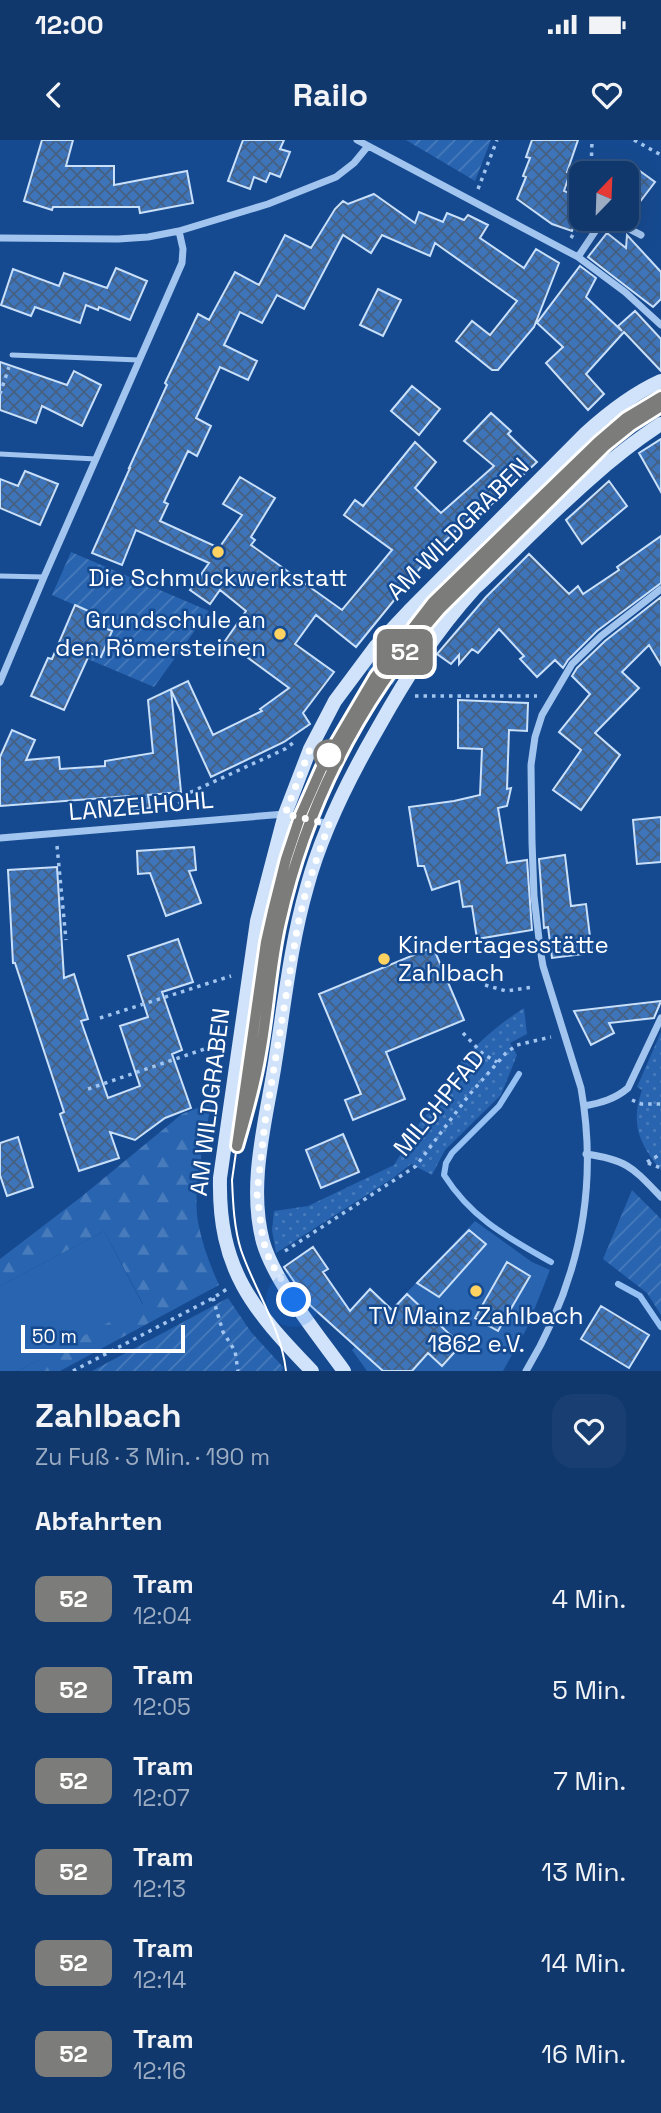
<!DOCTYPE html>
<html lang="de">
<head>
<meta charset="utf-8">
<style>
  body { margin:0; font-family:"Space Grotesk",sans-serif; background:#193f72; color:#f1f3f6; height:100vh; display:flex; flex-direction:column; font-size:26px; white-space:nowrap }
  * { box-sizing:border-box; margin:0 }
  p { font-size:23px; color:#9cacc2 }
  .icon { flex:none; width:38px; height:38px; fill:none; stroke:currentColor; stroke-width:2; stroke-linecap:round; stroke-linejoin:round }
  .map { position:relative; height:1231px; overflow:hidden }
  .drawer { display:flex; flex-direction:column; background:#10386c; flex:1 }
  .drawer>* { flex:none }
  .badge { padding:0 14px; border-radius:10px; font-size:24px; line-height:46px }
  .needle { width:46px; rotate:23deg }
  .fabs { position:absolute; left:569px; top:21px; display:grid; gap:14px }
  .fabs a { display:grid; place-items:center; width:70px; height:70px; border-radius:14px; background:#10386c; box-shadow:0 7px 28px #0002,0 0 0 2px #30527f; font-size:35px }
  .scale { position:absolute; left:21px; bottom:18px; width:164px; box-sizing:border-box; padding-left:7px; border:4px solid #fff; border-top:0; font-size:19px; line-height:24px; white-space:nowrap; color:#fff; -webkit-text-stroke:5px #164a90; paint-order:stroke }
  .you { position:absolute; width:35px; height:35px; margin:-18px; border:5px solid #fff; border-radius:50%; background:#1a73e8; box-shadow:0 0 0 10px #1a73e833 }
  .map>.badge { position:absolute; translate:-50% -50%; box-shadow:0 0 0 4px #fff }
  h2 { padding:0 35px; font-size:26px; line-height:63px }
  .round { display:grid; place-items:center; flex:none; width:74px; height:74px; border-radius:21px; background:#193f72 }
  .summary { display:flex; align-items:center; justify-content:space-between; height:119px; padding:0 35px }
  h1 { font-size:33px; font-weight:700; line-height:52px }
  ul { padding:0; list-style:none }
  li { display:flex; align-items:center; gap:21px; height:91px; padding:0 35px }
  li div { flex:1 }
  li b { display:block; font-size:26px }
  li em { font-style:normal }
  li .badge { min-width:77px; font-weight:700; text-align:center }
  .status { display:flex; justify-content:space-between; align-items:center; height:49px; padding:0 35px; background:#10386c; direction:ltr }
  .status svg { height:19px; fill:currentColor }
  header { display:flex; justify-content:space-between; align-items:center; height:91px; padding:0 35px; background:#10386c; font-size:32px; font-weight:700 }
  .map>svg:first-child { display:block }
  .grass { fill:#2864af }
  .forest { fill:url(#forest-firs) }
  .park { fill:url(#park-dots) }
  .garden { fill:url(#garden-furrows) }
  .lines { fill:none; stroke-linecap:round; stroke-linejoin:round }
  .stream { stroke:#95c0f3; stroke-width:6 }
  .building { fill:url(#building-cross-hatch); stroke:#c9e0fb; stroke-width:2 }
  .path { stroke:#a2c5f0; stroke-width:3.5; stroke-dasharray:3.5 5; stroke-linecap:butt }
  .lane { stroke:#a2c5f0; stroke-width:5 }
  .street { stroke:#a2c5f0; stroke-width:7 }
  .secondary { stroke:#d0e3fb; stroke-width:14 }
  .tram { stroke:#fff; stroke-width:2 }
  .line-casing { stroke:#fff; stroke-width:16 }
  .line { stroke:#7c7c7b; stroke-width:10 }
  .walk { stroke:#fff; stroke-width:7; stroke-dasharray:0 12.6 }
  .poi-dot { fill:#ffd261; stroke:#164a90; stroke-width:2.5 }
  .stop-dot { fill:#fff; stroke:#7c7c7b; stroke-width:3.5 }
  .labels { text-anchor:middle; stroke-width:5; stroke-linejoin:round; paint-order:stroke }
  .street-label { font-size:24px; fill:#fff; stroke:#164a90 }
  .poi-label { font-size:24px; fill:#fff; stroke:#164a90 }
</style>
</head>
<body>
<div class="status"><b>12:00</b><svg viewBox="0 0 49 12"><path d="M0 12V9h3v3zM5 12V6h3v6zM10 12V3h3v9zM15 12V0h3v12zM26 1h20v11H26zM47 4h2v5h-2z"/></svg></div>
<header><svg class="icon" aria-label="back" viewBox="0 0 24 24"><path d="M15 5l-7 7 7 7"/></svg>Railo<svg class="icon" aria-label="heart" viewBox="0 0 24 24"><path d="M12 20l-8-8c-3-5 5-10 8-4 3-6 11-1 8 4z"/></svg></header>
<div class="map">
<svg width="661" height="1231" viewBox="0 0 661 1231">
  <defs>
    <pattern id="forest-firs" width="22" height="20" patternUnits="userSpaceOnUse" patternTransform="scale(1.75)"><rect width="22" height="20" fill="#2864af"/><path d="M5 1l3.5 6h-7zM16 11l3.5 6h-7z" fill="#487bbb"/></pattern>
    <pattern id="park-dots" width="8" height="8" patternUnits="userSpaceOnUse" patternTransform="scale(1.75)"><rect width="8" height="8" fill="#2864af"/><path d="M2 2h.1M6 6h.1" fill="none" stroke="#487bbb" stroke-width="1.8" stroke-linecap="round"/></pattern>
    <pattern id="garden-furrows" width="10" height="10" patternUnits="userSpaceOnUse" patternTransform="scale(1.75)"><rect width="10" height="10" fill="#2864af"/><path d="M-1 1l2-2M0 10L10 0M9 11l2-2" fill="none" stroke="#487bbb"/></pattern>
    <pattern id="building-cross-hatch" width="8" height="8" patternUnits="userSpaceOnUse" patternTransform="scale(1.75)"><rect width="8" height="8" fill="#3e74b9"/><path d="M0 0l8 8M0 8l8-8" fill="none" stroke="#456082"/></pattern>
  </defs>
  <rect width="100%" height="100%" fill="#164a90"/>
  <path class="grass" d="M 400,490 L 402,492 L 372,534 L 367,530 Z
    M 418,501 L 420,501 L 393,545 L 388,541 Z
    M 475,1081 L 532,1122 L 550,1130 L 527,1188 L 503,1231 L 367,1231 L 352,1210 Z
    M 104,1091 L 143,1165 L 18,1231 L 0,1231 L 0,1146 Z"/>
  <path class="forest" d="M 211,963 C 205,1002 192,1043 198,1082 C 202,1104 210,1125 219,1145 L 60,1231 L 18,1231 L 143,1164 L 104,1091 L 0,1146 L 0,1119 L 81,1057 L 182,974 Z"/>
  <path class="park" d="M 524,868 L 527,894 L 510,903 L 517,915 L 501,955 L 445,1010 L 432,1035 L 411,1024 L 393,1038 L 276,1113 L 272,1090 L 274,1071 L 308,1066 L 394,1025 L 422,979 L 459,942 L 449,935 C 474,906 492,889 524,868 Z
    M 661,892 L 661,1030 C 639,1004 630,983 642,950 L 637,947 Z"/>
  <path class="garden" d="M 406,0 L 491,0 L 475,41 Z
    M 71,412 L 209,471 L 154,547 L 57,506 L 60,500 L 101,517 L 112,492 L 91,482 L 95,474 L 52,455 Z
    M 632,1050 L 661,1079 L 661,1175 L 647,1153 L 603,1119 Z
    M 228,1158 L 251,1192 L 283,1227 L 282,1231 L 92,1231 Z"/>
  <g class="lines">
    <path class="stream" d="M 519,934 L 499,966 L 452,1013 L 446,1023 L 444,1035 C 472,1079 507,1097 551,1122
      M 618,1144 L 640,1156 L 661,1187"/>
  </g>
  <path class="building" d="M 42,0 L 73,0 L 66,26 L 114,26 L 114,45 L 187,31 L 193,63 L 140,73 L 139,67 L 53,67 L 52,70 L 24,61 Z
    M 243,0 L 284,0 L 280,9 L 290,12 L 280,37 L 270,33 L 266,42 L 254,37 L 250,49 L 228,41 Z
    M 532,0 L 578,0 L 567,32 L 570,33 L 564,51 L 581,58 L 581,67 L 572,91 L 552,84 L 517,59 L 526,37 L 523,36 L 530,18 L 526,17 Z
    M 626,21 L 655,42 L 626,80 Z
    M 374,54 L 415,83 L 419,72 L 443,82 L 447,73 L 464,80 L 468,75 L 488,85 L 480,98 L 524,128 L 536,109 L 559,123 L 534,187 L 498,230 L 492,230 L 456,201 L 472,181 L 490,195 L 517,161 L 435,103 L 430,116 L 382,95 L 371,113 L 343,95 L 304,169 L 277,155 L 262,183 L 240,172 L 224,205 L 257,221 L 248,240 L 220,227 L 196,278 L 211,286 L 197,316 L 188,311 L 164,362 L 168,364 L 160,381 L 219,408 L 242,375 L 223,364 L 240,337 L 275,358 L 251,397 L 255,400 L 251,405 L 342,470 L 392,410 L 344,375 L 355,360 L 363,366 L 415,302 L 436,322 L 415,348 L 441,373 L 494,326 L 464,301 L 491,273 L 511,291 L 508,294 L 537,322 L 480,375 L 476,371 L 430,416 L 356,507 L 316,475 L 295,504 L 334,532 L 303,573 L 310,584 L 284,602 L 211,637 L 171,550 L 181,652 L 148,655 L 150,668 L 131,671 L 129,656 L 0,666 L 0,617 L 12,590 L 35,600 L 26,620 L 59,617 L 60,629 L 105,626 L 105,621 L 153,613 L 148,560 L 188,541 L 213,595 L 262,571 L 260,569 L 289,548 L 225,501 L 246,471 L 220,450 L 210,464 L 190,450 L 209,423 L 136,390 L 122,425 L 92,413 L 130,328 L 129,328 L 167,245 L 165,243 L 198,174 L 209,180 L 235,132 L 259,145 L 285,95 L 311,108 L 335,69 L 343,61 L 348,64 Z
    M 607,93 L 626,108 L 627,95 L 661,132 L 661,159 L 653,167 L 588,117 Z
    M 580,126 L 596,138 L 586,157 L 622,191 L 618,186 L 635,171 L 661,199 L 661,231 L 624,192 L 586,234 L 604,254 L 588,270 L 546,223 L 563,207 L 537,183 Z
    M 116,128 L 147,141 L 130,180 L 99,167 L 98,170 L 86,165 L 80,183 L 35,167 L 31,176 L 1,165 L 13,129 L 59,146 L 64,133 L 107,148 Z
    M 378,149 L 401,160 L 383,196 L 360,185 Z
    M 0,222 L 67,245 L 74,231 L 101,245 L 82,286 L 42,266 L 36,283 L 0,270 Z
    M 412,246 L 440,269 L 419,295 L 391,271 Z
    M 661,299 L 661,352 L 639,313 Z
    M 25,331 L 58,344 L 40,385 L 0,368 L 0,339 L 18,346 Z
    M 609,341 L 627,366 L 582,404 L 566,380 Z
    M 661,396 L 661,443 L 597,491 L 568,520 L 563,528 L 555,520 L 537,537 L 520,519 L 524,516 L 499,489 L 478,513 L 472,509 L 459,524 L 459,515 L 451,524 L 437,514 L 486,457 L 529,414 L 569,454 L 578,446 L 583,454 L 619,430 L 617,427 Z
    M 661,457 L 661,525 L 649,505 L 622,532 L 639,548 L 595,593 L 620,615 L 581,670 L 553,650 L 581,610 L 559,592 L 590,554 L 572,536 L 577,528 L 605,501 Z
    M 75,465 L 95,474 L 91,482 L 112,491 L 101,517 L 90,513 L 64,570 L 31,556 L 48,518 L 52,519 Z
    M 458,560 L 528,563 L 527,591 L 509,590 L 507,649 L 511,648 L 507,666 L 498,668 L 507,723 L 527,720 L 532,790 L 477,799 L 472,766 L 463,767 L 459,741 L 432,750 L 424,726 L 418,726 L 409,667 L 454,661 L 480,655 L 482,609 L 458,608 Z
    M 661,677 L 661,722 L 637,724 L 633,680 Z
    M 194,707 L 196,730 L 189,731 L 201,763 L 166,776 L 150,733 L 138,734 L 137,711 Z
    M 565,715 L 571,766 L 586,764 L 592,813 L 552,818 L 548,787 L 544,788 L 539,719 Z
    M 57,727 L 64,838 L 74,834 L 88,879 L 81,881 L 108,958 L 140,946 L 120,886 L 148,877 L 128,816 L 178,799 L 193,842 L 162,852 L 182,910 L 172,914 L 191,968 L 165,978 L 135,1000 L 110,992 L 119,1018 L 79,1031 L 60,974 L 64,972 L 15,823 L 13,823 L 8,730 Z
    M 433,807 L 464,880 L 386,912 L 405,959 L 353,980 L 345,960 L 361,954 L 319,854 Z
    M 661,861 L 654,878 L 609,883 L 614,893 L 591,905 L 574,871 Z
    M 343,994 L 359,1032 L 321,1048 L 306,1010 Z
    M 18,997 L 33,1047 L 7,1056 L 0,1035 L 0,1003 Z
    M 469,1090 L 486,1104 L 439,1157 L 417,1143 Z
    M 313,1107 L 328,1129 L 323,1132 L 350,1171 L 370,1149 L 392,1170 L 407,1154 L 461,1205 L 442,1226 L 428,1213 L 412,1231 L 383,1231 L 311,1166 L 284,1127 Z
    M 507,1122 L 530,1136 L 498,1191 L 475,1178 Z
    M 601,1166 L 649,1195 L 629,1228 L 581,1199 Z"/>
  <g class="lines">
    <path class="path" d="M 634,0 L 661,15
      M 591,33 L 592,0
      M 478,49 L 497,0
      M 571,98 L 582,79
      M 0,254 L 9,227
      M 415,556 L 537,556
      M 171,668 L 185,660 L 189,653 L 285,609 L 293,603
      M 57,706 L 66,800
      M 485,845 L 506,851 L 534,847
      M 100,878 L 231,836
      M 463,893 L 483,914 L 497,922
      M 88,949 L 222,903
      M 632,960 L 641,964 L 661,964
      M 647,1022 L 661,1014
      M 648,1023 L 661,1028
      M 285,1111 L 416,1026 L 469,955 L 506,913 L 517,905 L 551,897
      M 213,1158 L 223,1192 L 235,1211 L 238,1231
      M 73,1231 L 213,1158 L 227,1149"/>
    <path class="lane" d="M 12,215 L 139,220
      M 0,314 L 96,319
      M 0,436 L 44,437"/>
    <path class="street" d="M 357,0 L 578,117 L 625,152 L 661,185
      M 0,98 L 118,99 L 148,97 L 179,91 L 268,64 L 336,37 L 354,23 L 368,6
      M 578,117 L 600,84 C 616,80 627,88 641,95
      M 0,542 L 44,437 L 182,123 L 183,109 L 179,91
      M 0,698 L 285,674 L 329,684
      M 584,966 C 601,963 615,959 628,948 L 661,878
      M 586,1014 C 628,1020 633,1028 661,1057
      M 526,1231 C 579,1143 599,1050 581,948 L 543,826 L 540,808 L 534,756 L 532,702 L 531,625 L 535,597 L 542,575 L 572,524 L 601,496 L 661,449"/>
    <path class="secondary" d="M 312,1231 C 252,1169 218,1129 220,1038 L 257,781 L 285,674 L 310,609 L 335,561 L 376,506 L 409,471 L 585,294 C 608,273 632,254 661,241
      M 344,1231 C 318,1195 275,1143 263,1102 C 248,1046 265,984 274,929 C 284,868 290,806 307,747 C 322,691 349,638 378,588 C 406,538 435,492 474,449 C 533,394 593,328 661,284"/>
    <path class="tram" d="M 286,1231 C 281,1187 255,1151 241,1110 C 234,1088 233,1063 232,1040 L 266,802 L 273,771 L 286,719 L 300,677 L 322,627 L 375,537 L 433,462 L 598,302 L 626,278 L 661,257"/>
  </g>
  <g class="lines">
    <g class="line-casing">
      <path id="line" d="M 661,257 L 626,278 L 598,302 L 433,462 L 375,537 L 322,627 L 300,677 L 286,719 L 273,771 L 266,802 L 237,1006 C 246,975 255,945 260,913 C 268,870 270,825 280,782 C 306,665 361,559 440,469 L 606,305 L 631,285 L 661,266"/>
    </g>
    <use href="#line" class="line"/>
    <path class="walk" d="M 294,1160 L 270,1121 L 263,1100 L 257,1054 L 265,982 L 298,784 L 307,747 L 329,684 L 285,674 L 310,609 L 329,615"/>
  </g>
  <g class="poi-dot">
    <circle cx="218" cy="412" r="7"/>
    <circle cx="280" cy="494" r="7"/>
    <circle cx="384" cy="819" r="7"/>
    <circle cx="476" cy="1151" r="7"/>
  </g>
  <circle class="stop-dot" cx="329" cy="615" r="14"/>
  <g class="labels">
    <g class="street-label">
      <text transform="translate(458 389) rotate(-45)" y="8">AM WILDGRABEN</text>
      <text transform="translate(141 666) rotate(-5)" y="8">LANZELHOHL</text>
      <text transform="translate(210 962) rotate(-83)" y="8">AM WILDGRABEN</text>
      <text transform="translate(439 963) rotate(-51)" y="8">MILCHPFAD</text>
    </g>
    <g class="poi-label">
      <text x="218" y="446">Die Schmuckwerkstatt</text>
      <text x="266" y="488" text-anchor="end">Grundschule an<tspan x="266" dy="28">den Römersteinen</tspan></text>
      <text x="398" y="813" text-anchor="start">Kindertagesstätte<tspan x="398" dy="28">Zahlbach</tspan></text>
      <text x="476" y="1184">TV Mainz Zahlbach<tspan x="476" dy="28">1862 e.V.</tspan></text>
    </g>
  </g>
</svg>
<div class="fabs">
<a><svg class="needle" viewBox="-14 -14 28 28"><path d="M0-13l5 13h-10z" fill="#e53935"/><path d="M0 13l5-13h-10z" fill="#9cacc2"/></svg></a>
</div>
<div class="scale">50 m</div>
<div class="you" style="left:294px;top:1160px"></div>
<b class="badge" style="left:405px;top:512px;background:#7c7c7b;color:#fff">52</b>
</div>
<section class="drawer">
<div class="summary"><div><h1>Zahlbach</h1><p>Zu Fuß · 3 Min. · 190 m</p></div><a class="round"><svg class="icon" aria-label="heart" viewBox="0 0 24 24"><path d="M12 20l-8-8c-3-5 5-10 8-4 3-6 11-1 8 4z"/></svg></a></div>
<h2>Abfahrten</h2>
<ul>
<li><span class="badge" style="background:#7c7c7b;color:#fff">52</span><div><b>Tram</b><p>12:04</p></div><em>4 Min.</em></li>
<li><span class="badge" style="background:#7c7c7b;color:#fff">52</span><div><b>Tram</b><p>12:05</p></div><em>5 Min.</em></li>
<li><span class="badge" style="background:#7c7c7b;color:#fff">52</span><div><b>Tram</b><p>12:07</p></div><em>7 Min.</em></li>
<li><span class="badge" style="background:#7c7c7b;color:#fff">52</span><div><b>Tram</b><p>12:13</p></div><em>13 Min.</em></li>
<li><span class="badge" style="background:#7c7c7b;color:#fff">52</span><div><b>Tram</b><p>12:14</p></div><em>14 Min.</em></li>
<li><span class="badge" style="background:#7c7c7b;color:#fff">52</span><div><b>Tram</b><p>12:16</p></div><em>16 Min.</em></li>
</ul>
</section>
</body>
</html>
